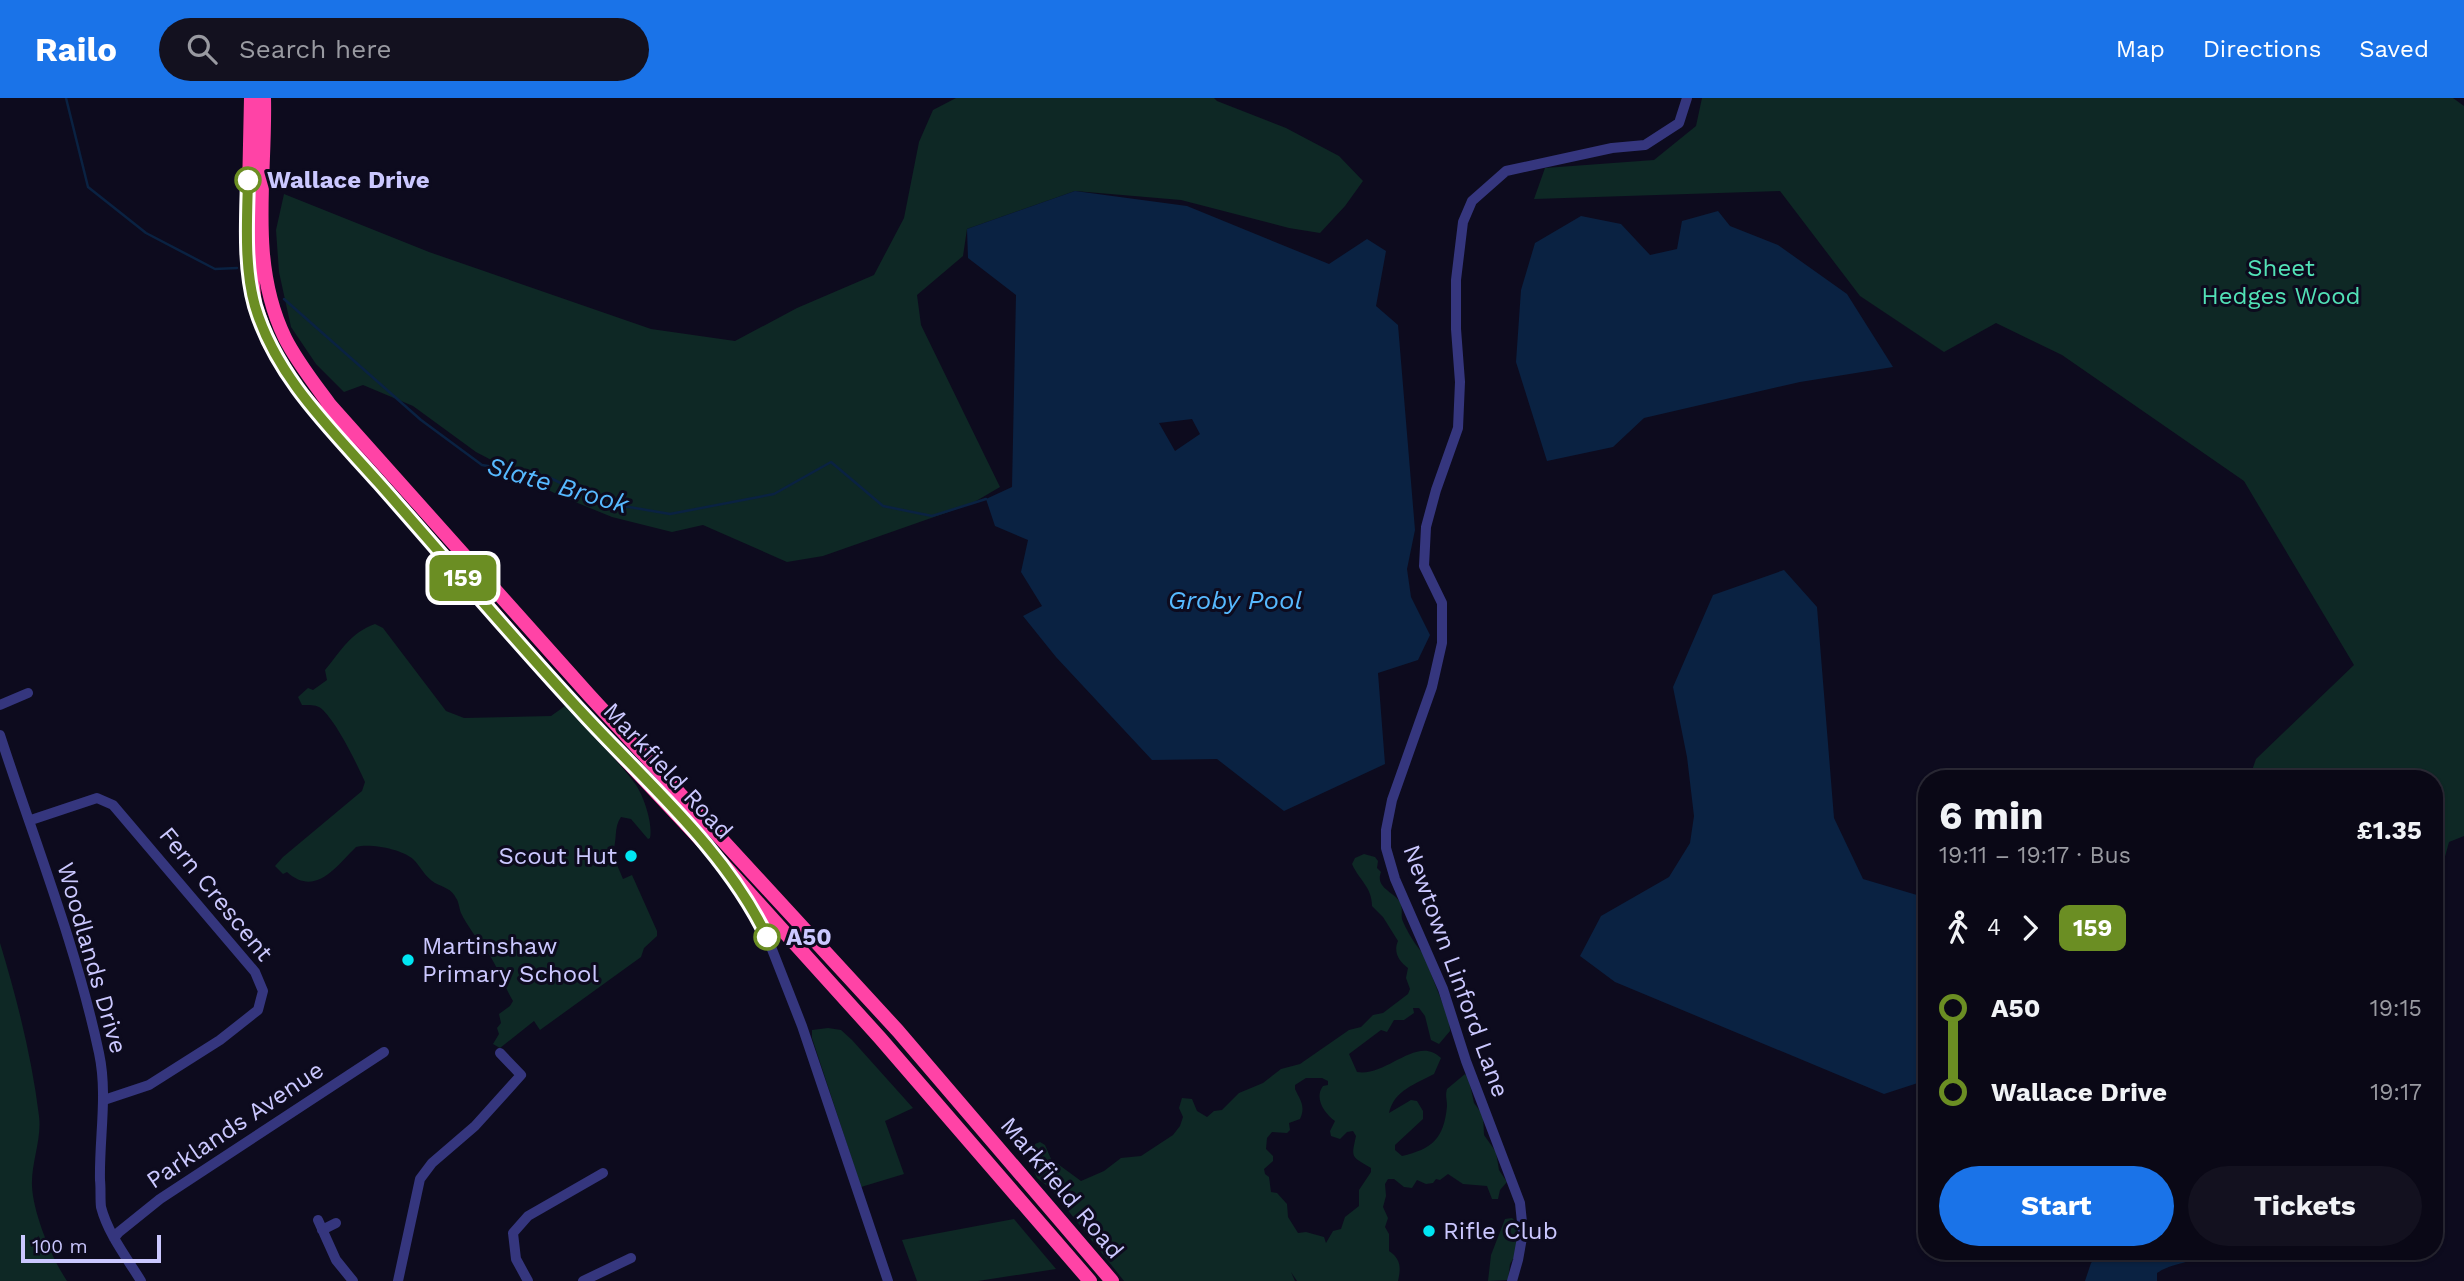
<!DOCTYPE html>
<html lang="en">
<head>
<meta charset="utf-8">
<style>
  body { margin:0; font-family:"Work Sans",sans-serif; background:#13111f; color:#f1f3f6; height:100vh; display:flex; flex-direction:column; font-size:26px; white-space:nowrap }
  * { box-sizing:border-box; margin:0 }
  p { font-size:23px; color:#999aa1 }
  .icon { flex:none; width:38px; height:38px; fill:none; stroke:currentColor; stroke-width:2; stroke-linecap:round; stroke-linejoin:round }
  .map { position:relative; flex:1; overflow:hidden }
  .drawer { position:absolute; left:1918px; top:672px; width:525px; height:490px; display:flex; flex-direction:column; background:#0a0816; border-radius:28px; box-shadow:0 2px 5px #0004,0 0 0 2px #2a2935 }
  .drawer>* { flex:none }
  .badge { padding:0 14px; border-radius:10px; font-size:24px; line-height:46px }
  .scale { position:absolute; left:21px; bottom:18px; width:140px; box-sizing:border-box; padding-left:7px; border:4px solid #cbc8ff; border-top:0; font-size:19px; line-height:24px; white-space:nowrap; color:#cbc8ff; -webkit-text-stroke:5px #0d0b1e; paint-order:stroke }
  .map>.badge { position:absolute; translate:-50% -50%; box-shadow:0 0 0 4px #fff }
  .legs { display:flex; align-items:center; gap:10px; height:77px; padding:0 21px; font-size:23px }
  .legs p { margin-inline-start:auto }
  .headline { display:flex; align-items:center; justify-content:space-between; height:119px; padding:0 21px }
  h1 { font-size:38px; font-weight:700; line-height:52px }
  .cta { display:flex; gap:14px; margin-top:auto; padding:14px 21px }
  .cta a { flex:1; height:80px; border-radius:42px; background:#1a73e8; color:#fff; font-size:28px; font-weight:700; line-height:80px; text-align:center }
  .cta a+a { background:#13111f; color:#f1f3f6 }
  ul { padding:0 21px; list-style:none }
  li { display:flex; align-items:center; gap:24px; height:84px; font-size:26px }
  li i { display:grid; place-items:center; width:10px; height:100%; margin:0 9px; background:currentColor }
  li i::after { content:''; width:18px; height:18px; margin:-9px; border:5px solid; border-radius:50%; background:#0a0816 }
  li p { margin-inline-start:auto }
  li:first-child i { background:linear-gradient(#0000 50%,currentColor 0) }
  li:last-child i { background:linear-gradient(currentColor 50%,#0000 0) }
  header { display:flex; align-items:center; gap:42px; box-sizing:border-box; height:98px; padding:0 35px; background:#1a73e8; color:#fff }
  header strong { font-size:33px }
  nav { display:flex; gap:38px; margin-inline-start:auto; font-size:24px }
  .search { width:490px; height:63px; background:#13111f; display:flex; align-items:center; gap:18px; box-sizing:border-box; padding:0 24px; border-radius:38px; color:#999aa1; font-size:26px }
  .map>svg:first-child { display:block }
  .green { fill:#0e2825; fill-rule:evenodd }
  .water { fill:#0a2242; fill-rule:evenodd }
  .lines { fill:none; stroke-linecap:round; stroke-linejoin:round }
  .stream { stroke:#0a2242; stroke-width:2.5 }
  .minor { stroke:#35367e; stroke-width:10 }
  .highway { stroke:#ff43a6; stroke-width:14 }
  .line-1-casing { stroke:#fff; stroke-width:16 }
  .line-1 { stroke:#6b8e23; stroke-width:10 }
  .stop-1-dot { fill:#fff; stroke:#6b8e23; stroke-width:3.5 }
  .poi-dot { fill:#00e6f3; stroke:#0d0b1e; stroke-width:2.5 }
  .labels { text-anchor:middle; stroke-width:6; stroke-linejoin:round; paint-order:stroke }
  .stop-label { font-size:24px; font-weight:bold; fill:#cbc8ff; stroke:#0d0b1e; text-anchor:start }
  .park-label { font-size:24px; fill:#52e1b6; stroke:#0d0b1e }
  .street-label { font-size:24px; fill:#cbc8ff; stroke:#0d0b1e }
  .poi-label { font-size:24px; fill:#cbc8ff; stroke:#0d0b1e; text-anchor:start }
  .water-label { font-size:26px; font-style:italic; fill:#56b9ff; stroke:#0d0b1e }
</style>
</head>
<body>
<header>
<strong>Railo</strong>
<div class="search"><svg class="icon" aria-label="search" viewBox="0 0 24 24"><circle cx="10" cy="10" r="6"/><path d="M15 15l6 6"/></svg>Search here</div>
<nav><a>Map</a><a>Directions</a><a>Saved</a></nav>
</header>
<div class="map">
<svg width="2464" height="1183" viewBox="0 0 2464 1183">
  <rect width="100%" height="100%" fill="#0d0b1e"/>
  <path class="green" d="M 956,0 L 1214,0 L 1217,3 L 1286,30 L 1339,58 L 1363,83 L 1345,108 L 1320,135 L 1289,130 L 1181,102 L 1075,93 L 967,131 L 963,158 L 917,197 L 921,227 L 1000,389 L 971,406 L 823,458 L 787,464 L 703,427 L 672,434 L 612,419 L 558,397 L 476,354 L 413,308 L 363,287 L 344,294 L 316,266 L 291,229 L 279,174 L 276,132 L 284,96 L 429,154 L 651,231 L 735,243 L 797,210 L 874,177 L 904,120 L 919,44 L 933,12 Z
    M 1702,0 L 2453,0 L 2464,8 L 2464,738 L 2449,744 L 2434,799 L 2434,681 L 2249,681 L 2256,661 L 2354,567 L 2244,383 L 2062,257 L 1996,225 L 1944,254 L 1860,198 L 1780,93 L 1534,101 L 1545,70 L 1654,62 L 1696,28 Z
    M 375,526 L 383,530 L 446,613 L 464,620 L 551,618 L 565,608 C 588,633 616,659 636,687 C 644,699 653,726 650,740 L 648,741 L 631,721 L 621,719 C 613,730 618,743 612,755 L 623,781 L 632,777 L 657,833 L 657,838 L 644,850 L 641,859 L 540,932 L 534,923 L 500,950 L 493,946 L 499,936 L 497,930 L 501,925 L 499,916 L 510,908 L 513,903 C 504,888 498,869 488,855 C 480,845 466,826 461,815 C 459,810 459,804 456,800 C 452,791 443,789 435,785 C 425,779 421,769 413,761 C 401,751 370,745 356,749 C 335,770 315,799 287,774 L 283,776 L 275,768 L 283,759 L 362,693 L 365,684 C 356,664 338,627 323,612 C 317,606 310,607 302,607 L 298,599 L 308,590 L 313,592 L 327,582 L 325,572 C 341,553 350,535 375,526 Z
    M 1364,756 L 1375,759 L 1378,763 L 1377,770 L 1381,774 C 1375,790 1393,793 1400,804 C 1403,810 1401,816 1402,821 C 1405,830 1417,850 1423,855 L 1449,922 L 1450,933 L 1439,946 L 1431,942 L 1425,918 L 1419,910 L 1413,910 L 1414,915 L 1404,922 L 1394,922 L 1387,934 L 1381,932 L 1349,956 L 1357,974 C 1387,979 1417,936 1441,960 L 1434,976 C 1416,986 1394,992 1389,1015 L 1411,1002 L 1417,1003 L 1423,1013 L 1423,1021 L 1395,1047 L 1395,1052 L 1402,1058 C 1432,1051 1444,1041 1447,1008 C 1447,1001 1445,998 1447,991 L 1465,976 L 1469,982 L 1474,1005 L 1483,1017 L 1484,1037 L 1496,1054 L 1499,1072 L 1507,1084 L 1500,1092 L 1498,1101 L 1492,1101 L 1487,1088 L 1463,1086 L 1448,1076 L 1440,1082 L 1436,1081 L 1433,1085 L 1426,1086 L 1417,1082 L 1412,1090 L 1404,1089 L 1394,1081 L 1388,1081 L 1385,1086 L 1386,1098 L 1383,1109 L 1388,1120 L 1385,1129 L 1389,1136 L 1389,1153 C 1401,1161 1401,1170 1398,1183 L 1297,1183 L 1291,1174 L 1295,1183 L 1124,1183 L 1051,1091 L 1037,1080 L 1032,1069 L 1039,1061 L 1034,1052 L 1035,1046 L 1040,1044 L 1045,1047 L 1051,1061 L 1081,1083 L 1104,1073 L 1121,1060 L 1141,1058 L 1173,1037 L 1180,1028 L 1183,1019 L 1179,1010 L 1182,1000 L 1192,1001 L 1197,1013 L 1207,1019 L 1214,1013 L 1222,1012 L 1239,995 L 1263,985 L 1281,971 L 1300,966 L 1349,932 L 1361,929 L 1373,917 L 1383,915 L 1408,896 L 1410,891 L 1406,880 L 1408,870 C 1399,863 1393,854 1398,843 L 1383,819 L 1372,808 C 1372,789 1359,782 1352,766 L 1355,760 ZM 1306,980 L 1322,980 L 1328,983 L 1328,987 L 1323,988 C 1314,1000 1324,1015 1335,1023 L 1330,1033 L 1331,1038 L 1340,1041 L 1347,1034 L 1353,1033 L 1356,1038 C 1351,1061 1351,1058 1371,1070 L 1371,1074 L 1359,1092 L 1359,1108 L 1345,1119 L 1341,1131 L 1333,1133 L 1326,1145 L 1324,1139 L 1306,1134 L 1298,1135 L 1288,1119 L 1287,1106 L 1277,1095 L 1271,1094 L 1269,1079 L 1265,1076 L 1264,1071 L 1273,1063 L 1273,1058 L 1266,1051 L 1267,1040 L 1272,1034 L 1287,1035 L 1290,1032 L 1289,1025 L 1300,1021 C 1306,1008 1300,1002 1295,991 L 1295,987 Z
    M 0,845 C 17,901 32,960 39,1018 C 42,1041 31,1065 32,1088 C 33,1115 52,1161 67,1183 L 0,1183 Z
    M 828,930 L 841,932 L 852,942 L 913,1010 L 885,1023 L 904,1076 L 861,1089 L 812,940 L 812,932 Z
    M 1512,1120 L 1520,1128 L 1516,1156 L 1510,1166 L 1508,1182 L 1488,1183 L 1491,1157 L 1505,1121 Z
    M 1014,1121 L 1056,1171 L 978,1183 L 917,1183 L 902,1142 Z"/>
  <path class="water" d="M 1075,93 L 1187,108 L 1329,166 L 1367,141 L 1386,153 L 1376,208 L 1398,227 L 1415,432 L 1407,471 L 1411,499 L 1430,537 L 1418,562 L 1378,575 L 1385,666 L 1284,713 L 1217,661 L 1152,662 L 1056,559 L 1023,518 L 1042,508 L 1021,474 L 1028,442 L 995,428 L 986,401 L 1012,389 L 1016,197 L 968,160 L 967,131 ZM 1192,321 L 1200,336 L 1175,353 L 1159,325 Z
    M 1718,113 L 1730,128 L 1778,147 L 1847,196 L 1893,269 L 1800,284 L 1644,320 L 1613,349 L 1547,363 L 1516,264 L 1521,192 L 1535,145 L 1581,118 L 1621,126 L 1650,157 L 1677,151 L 1682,123 Z
    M 1784,472 L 1817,509 L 1834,720 L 1863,781 L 1927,800 L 1927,982 L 1884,996 L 1615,884 L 1580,858 L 1601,818 L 1669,779 L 1690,745 L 1694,718 L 1687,659 L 1673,589 L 1713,497 Z
    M 2102,1153 L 2215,1153 C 2197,1165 2175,1163 2157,1175 L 2157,1183 L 2085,1183 L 2091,1165 Z"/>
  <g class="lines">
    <path class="stream" d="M 66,0 L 88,89 L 146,135 L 215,171 L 237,170
      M 284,201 L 421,322 L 482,367 L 546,378 L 600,404 L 670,416 L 774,396 L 831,364 L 883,408 L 932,418 L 986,401"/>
    <path class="minor" d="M 0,607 L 28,595
      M 0,637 C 34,742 76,847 99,955 C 108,997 99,1040 100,1082 C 101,1091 100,1100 101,1109 C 108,1136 127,1160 141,1183
      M 31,722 L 97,700 L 113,707 L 255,874 L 263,893 L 258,912 L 220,942 L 149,987 L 104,1002
      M 766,836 L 802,928 L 888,1183
      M 318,1122 L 336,1162 L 353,1183
      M 322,1132 L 336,1125
      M 114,1140 L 119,1134 L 160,1101 L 384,954
      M 398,1183 L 420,1081 L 432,1065 L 475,1028 L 521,977 L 500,955
      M 528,1183 L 516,1161 L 513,1135 L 528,1118 L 603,1075
      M 583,1183 L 631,1160
      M 1512,1183 L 1518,1162 L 1523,1134 L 1520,1105 L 1466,963 L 1443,891 L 1395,781 L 1386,750 L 1386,732 L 1392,702 L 1432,589 L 1442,545 L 1442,505 L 1424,468 L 1426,429 L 1436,392 L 1458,330 L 1460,284 L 1456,231 L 1456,182 L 1463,124 L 1472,103 L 1506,73 L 1612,50 L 1645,47 L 1679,25 L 1687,0"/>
    <path class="highway" d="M 251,0 L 248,139 L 255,207 L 270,247 L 297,290 L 578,611 L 714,756 L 880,940 L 1090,1183
      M 264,0 C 266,80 248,164 285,240 C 297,264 314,285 330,307 L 589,597 L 898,933 L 1112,1183
      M 744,798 L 766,836"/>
  </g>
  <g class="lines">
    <g class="line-1-casing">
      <path id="line-1" d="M 248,82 C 247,122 244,169 255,208 C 276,279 331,331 379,385 C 448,463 515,543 586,619 C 650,688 726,753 767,839"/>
    </g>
    <use href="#line-1" class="line-1"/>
  </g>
  <g class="stop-1-dot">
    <circle cx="248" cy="82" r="12"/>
    <circle cx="767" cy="839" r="12"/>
  </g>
  <g class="poi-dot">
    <circle cx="631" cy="758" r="7"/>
    <circle cx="408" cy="862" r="7"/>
    <circle cx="1429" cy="1133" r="7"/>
  </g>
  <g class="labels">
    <g class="stop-label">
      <text x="267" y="90">Wallace Drive</text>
      <text x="786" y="847">A50</text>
    </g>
    <g class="park-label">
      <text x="2281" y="178">Sheet<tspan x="2281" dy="28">Hedges Wood</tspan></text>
    </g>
    <g class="street-label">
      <text transform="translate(668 673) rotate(47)" y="8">Markfield Road</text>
      <text transform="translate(216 796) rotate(51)" y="8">Fern Crescent</text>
      <text transform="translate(92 860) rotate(74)" y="8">Woodlands Drive</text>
      <text transform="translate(1456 873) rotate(70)" y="8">Newtown Linford Lane</text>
      <text transform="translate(235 1027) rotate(-34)" y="8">Parklands Avenue</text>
      <text transform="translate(1062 1090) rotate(50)" y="8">Markfield Road</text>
    </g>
    <g class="poi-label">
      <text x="617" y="766" text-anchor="end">Scout Hut</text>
      <text x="422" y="856">Martinshaw<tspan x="422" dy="28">Primary School</tspan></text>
      <text x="1443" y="1141">Rifle Club</text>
    </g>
    <g class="water-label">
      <text transform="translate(558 387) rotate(16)" y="9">Slate Brook</text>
      <text x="1235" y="511">Groby Pool</text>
    </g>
  </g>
</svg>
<div class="scale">100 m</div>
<b class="badge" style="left:463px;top:480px;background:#6b8e23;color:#fff">159</b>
<section class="drawer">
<div class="headline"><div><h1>6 min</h1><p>19:11 – 19:17 · Bus</p></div><b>£1.35</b></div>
<div class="legs"><svg class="icon" aria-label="walk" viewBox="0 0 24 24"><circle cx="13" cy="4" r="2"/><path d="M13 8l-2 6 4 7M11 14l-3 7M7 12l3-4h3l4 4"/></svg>4<svg class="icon" aria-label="forward" viewBox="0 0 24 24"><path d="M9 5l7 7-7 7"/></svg><b class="badge" style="background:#6b8e23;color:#fff">159</b></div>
<ul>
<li><i style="color:#6b8e23"></i><b>A50</b><p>19:15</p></li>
<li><i style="color:#6b8e23"></i><b>Wallace Drive</b><p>19:17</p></li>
</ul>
<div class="cta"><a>Start</a><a>Tickets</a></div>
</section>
</div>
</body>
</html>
